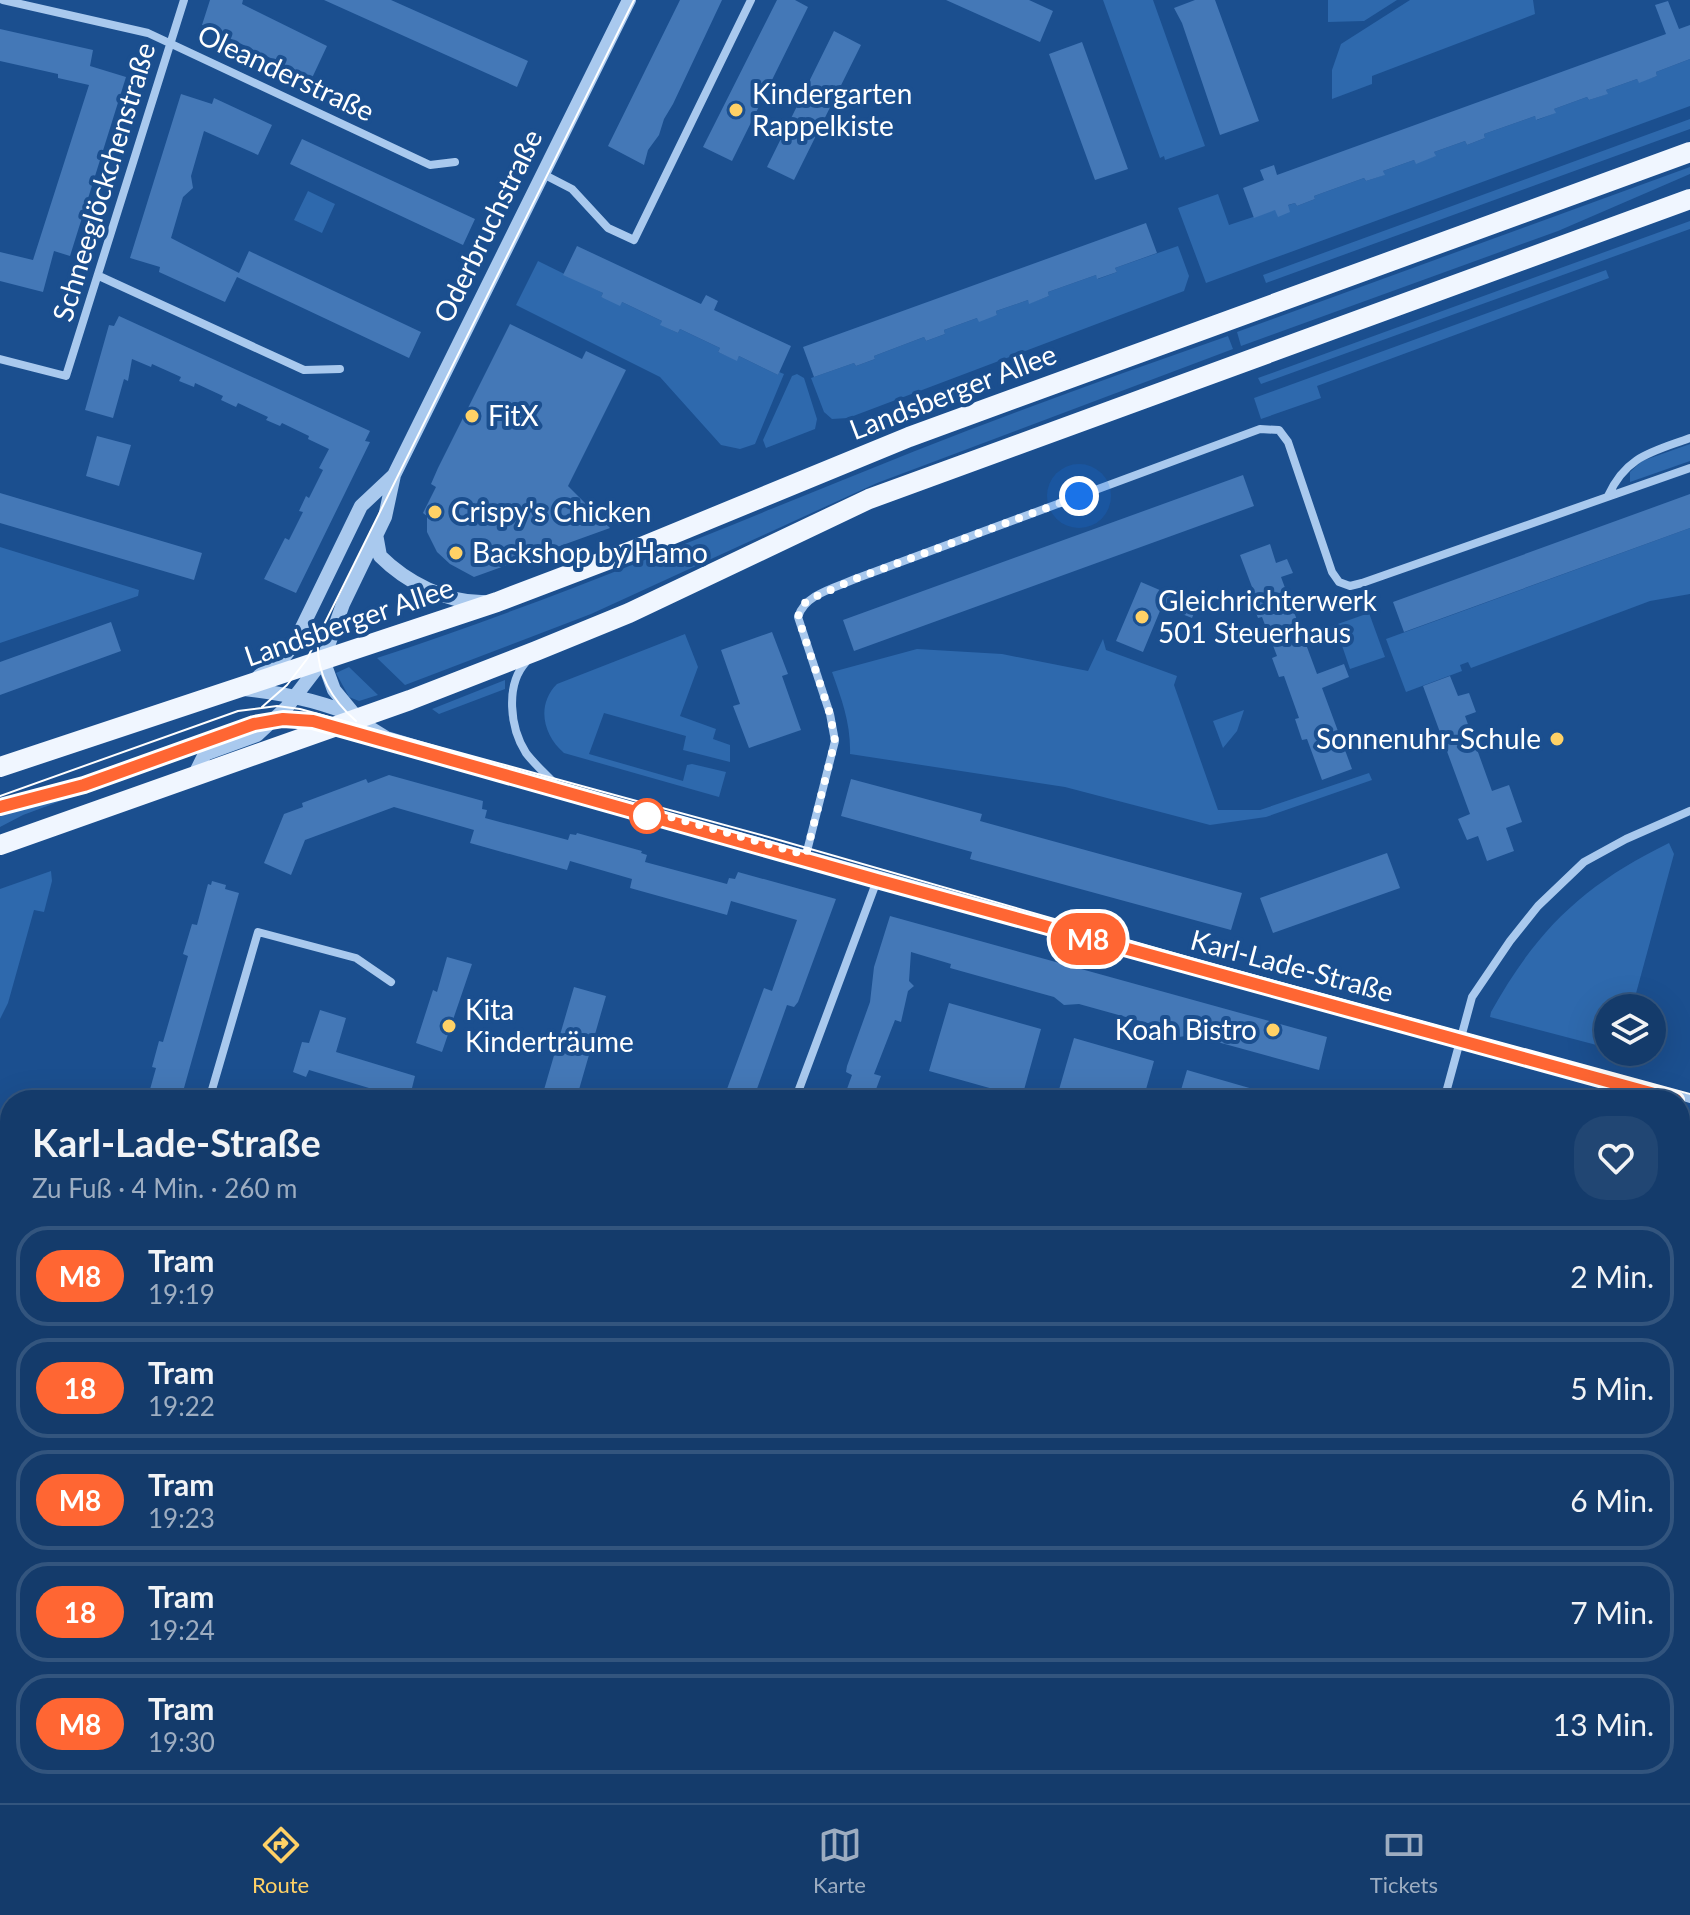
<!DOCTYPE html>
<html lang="de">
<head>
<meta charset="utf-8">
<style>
  body { margin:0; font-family:Lato,sans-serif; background:#214673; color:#f1f3f6; height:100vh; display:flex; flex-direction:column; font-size:30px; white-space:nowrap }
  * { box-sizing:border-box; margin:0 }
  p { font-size:26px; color:#9dadc1 }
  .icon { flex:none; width:44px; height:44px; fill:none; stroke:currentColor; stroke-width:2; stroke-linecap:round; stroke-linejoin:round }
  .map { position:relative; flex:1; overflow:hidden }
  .details { position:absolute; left:0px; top:1090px; width:1690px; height:714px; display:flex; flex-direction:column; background:#143b6b; border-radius:32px 32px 0 0; box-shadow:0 8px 32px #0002,0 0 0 2px #33557e }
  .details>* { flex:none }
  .badge { padding:0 16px; border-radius:26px; font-size:28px; line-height:52px }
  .fabs { position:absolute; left:1594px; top:994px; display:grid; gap:16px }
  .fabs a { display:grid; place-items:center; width:72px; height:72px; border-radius:50%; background:#143b6b; box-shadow:0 8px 32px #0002,0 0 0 2px #33557e; font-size:40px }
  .you { position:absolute; width:40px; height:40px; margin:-20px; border:6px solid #fff; border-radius:50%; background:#1a73e8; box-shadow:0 0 0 12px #1a73e833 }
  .map>.badge { position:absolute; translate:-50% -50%; box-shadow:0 0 0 4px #fff }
  .round { display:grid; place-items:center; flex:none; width:84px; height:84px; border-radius:32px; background:#214673 }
  .summary { display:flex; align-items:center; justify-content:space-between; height:136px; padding:0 32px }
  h1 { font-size:38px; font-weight:700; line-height:60px }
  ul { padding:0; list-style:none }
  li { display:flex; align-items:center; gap:24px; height:100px; margin:0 16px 12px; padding:0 16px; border:4px solid #33557e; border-radius:32px }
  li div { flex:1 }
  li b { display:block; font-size:30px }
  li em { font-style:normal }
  li .badge { min-width:88px; font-weight:700; text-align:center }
  .dock { display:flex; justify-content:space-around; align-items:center; height:112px; border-top:2px solid #33557e; background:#143b6b; font-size:22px; color:#9dadc1 }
  .dock a { display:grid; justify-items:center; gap:4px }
  .dock .on { color:#ffd166 }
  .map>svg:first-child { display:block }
  .green { fill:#2e69ad }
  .building { fill:#4478b7 }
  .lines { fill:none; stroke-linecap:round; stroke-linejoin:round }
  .minor { stroke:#a9c9ee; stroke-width:8 }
  .tertiary { stroke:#a9c9ee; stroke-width:14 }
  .primary { stroke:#f0f6ff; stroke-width:20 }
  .tram { stroke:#fff; stroke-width:2 }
  .line-casing { stroke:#fff; stroke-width:18 }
  .line { stroke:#f63; stroke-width:12 }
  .walk { stroke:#fff; stroke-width:8; stroke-dasharray:0 14.4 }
  .poi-dot { fill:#ffd166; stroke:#1b4f8f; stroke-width:3 }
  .stop-dot { fill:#fff; stroke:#f63; stroke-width:4 }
  .labels { text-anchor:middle; stroke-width:8; stroke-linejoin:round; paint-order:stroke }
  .street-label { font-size:28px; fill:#fff; stroke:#1b4f8f }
  .poi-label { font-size:28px; fill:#fff; stroke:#1b4f8f; text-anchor:start }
</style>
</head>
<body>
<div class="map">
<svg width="1690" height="1803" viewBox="0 0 1690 1803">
  <rect width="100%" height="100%" fill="#1b4f8f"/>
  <path class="green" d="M 1103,0 L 1153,0 L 1205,146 L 1165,160 L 1164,156 L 1160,158 Z
    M 1328,0 L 1397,0 L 1364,21 L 1328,22 Z
    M 1410,0 L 1533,0 L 1535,14 L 1372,76 L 1372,84 L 1332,99 L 1332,70 L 1341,44 Z
    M 1690,59 L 1690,106 L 1206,283 L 1178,208 L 1218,194 L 1229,225 L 1295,203 L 1297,206 L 1315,199 L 1314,196 L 1364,178 L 1366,181 L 1384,175 L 1383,171 L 1414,160 L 1416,163 L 1435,156 L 1434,152 L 1465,141 L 1467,145 L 1485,138 L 1484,134 L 1535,116 L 1537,120 L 1555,113 L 1554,109 L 1587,97 L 1589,100 L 1607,94 L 1606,90 L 1637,79 L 1639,82 L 1657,76 L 1656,72 Z
    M 1690,119 L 1690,129 L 1266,283 L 1263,275 Z
    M 1690,167 L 1690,174 L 1558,231 L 1241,346 L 1237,332 Z
    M 308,191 L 335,204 L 322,233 L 294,220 Z
    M 1690,221 L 1690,229 L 1261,384 L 1258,378 Z
    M 1178,246 L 1189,276 L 1184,291 L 848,418 L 832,419 L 824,412 L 811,378 L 854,363 L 856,366 L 875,359 L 874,356 L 924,337 L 926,341 L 945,334 L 944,330 L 977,318 L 997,315 L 996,311 L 1028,300 L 1030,303 L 1049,296 L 1048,292 L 1096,275 L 1098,279 L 1117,272 L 1115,268 Z
    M 538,261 L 603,293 L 601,297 L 622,302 L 662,321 L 661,325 L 678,333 L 680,329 L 720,348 L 718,352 L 737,360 L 739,356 L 778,375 L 779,372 L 784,374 L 755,444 L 740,449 L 721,445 L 660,377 L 516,305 Z
    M 1606,270 L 1609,278 L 1317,386 L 1321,398 L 1261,419 L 1254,398 Z
    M 1228,336 L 1233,349 L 877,483 L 591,614 L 405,685 L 377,658 C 561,598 736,522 915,451 C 1018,410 1123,373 1228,336 Z
    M 797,374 L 804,378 L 817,419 L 815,429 L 766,448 L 763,440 L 792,376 Z
    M 1690,444 L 1690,461 L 1630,482 L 1630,472 L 1642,461 Z
    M 1690,528 L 1690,594 L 1650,601 L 1471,668 L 1468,662 L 1460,665 L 1462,671 L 1406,692 L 1386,639 Z
    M 0,547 L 139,590 L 138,596 L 0,643 Z
    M 1369,613 L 1385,657 L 1350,669 L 1335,625 Z
    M 685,634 L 698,667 L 680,716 L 716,729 L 713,739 L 730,745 L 730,762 L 683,750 L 686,736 L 604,713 L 589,754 L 683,781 L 687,765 L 692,764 L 726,772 L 719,797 L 564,753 C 543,735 536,705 557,684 Z
    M 1103,639 L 1106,650 L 1177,676 L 1174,685 L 1218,810 L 1260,810 L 1369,773 L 1372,780 L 1266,817 L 1210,825 L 1065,787 L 850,754 C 851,724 842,700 832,672 L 917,649 L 1002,654 L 1088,671 Z
    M 349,667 L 378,695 L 359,701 L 349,697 L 336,673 Z
    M 505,680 L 505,689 L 439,714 L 432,709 Z
    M 1244,710 L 1237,731 L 1223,748 L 1213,721 Z
    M 76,792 L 77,795 L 23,815 L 0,827 L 0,812 Z
    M 1669,843 L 1674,854 L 1632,1008 L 1608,1008 L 1608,1048 L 1490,1017 L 1491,1012 C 1537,929 1585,884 1669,843 Z
    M 51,871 L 52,881 L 44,912 L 34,910 L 8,1003 L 0,1019 L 0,889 Z"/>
  <path class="building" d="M 210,0 L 243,0 L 242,4 L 327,46 L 312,78 L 202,25 Z
    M 324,0 L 391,0 L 528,61 L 517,87 Z
    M 680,0 L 722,0 L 673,104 L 664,119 L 659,135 L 648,150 L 644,165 L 608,146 Z
    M 777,0 L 795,0 L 808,7 L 732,161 L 703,147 Z
    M 946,0 L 1029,0 L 1053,11 L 1040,42 Z
    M 1195,0 L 1215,0 L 1259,121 L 1220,135 L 1182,23 L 1174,8 Z
    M 1668,1 L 1679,29 L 1690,25 L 1690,59 L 1656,72 L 1657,76 L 1639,83 L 1637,79 L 1606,90 L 1608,94 L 1589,100 L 1587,97 L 1554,109 L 1556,113 L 1536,120 L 1535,116 L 1484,134 L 1485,138 L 1467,145 L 1465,141 L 1434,152 L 1436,156 L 1416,164 L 1414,160 L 1383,171 L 1385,175 L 1366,181 L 1364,178 L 1314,196 L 1315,199 L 1297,206 L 1295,203 L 1288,205 L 1290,212 L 1278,217 L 1275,210 L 1254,218 L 1243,188 L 1264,180 L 1260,170 L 1274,165 L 1277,175 L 1666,34 L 1655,5 Z
    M 0,29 L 93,50 L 90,66 L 126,77 L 70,256 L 54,251 L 43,292 L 0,281 L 0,252 L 33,260 L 89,85 L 58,78 L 58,74 L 0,61 Z
    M 834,31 L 861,45 L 794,180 L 767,167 Z
    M 1082,42 L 1128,169 L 1095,180 L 1049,54 Z
    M 181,94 L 212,104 L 214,98 L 272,125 L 258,155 L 204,131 L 191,176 L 193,188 L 183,197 L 171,238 L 239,273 L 249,251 L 421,332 L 409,358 L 237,277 L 225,302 L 159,272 L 160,267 L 130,258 Z
    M 302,139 L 475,219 L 463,245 L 290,164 Z
    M 1146,223 L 1157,253 L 1115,268 L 1117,272 L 1097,279 L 1096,275 L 1048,292 L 1049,296 L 1029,304 L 1028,300 L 996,311 L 997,315 L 979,322 L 977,318 L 944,330 L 945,334 L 926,341 L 924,337 L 874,356 L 875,359 L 856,366 L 854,363 L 814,377 L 803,347 Z
    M 577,246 L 701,304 L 706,295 L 718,301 L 714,310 L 791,346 L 778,375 L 739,356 L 737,361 L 718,352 L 720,348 L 680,329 L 678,333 L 660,325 L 662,321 L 622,302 L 620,306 L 601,297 L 603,293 L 563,275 Z
    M 119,316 L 370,431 L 365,441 L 370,442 L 296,593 L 264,579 L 285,538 L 289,540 L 303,512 L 299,511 L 306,496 L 309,498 L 323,470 L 319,468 L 329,449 L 308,439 L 309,436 L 282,423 L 280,426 L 266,420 L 268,417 L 238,403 L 236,407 L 221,400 L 223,396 L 195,383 L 194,387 L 179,381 L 181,377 L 152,364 L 151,367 L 132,359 L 128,381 L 124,379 L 113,418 L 85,410 L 109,325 L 114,326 Z
    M 510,324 L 582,359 L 586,351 L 626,370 L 568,486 L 610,528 L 474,577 L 450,564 L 437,552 L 427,532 L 427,516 L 423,513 L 436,487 L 431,484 L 438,468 Z
    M 97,436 L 131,445 L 119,486 L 86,476 Z
    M 1243,475 L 1254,506 L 854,651 L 843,620 Z
    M 0,493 L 202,553 L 194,580 L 0,523 Z
    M 1690,494 L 1690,528 L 1404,632 L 1393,602 Z
    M 1270,544 L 1276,563 L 1287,559 L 1293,573 L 1281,577 L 1317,674 L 1344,664 L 1349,677 L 1322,688 L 1352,769 L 1322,780 L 1307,739 L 1302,740 L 1295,719 L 1299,718 L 1284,676 L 1279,677 L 1272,658 L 1277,656 L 1262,617 L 1258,618 L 1250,598 L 1255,595 L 1240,555 Z
    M 1141,582 L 1197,606 L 1192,618 L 1162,606 L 1143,652 L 1116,641 Z
    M 111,622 L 121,651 L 0,695 L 0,662 Z
    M 772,632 L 788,674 L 782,676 L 801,730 L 749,748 L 733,706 L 740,704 L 721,650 Z
    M 1450,676 L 1458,696 L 1469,693 L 1476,712 L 1465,716 L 1492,791 L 1509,785 L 1522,822 L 1506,828 L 1514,851 L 1487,861 L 1478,836 L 1467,840 L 1458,819 L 1470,814 L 1423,686 Z
    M 389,775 L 483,801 L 482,809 L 487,810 L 485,818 L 568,840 L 570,834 L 576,835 L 577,833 L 642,851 L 641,853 L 647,855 L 645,862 L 727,884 L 729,878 L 735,879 L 738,872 L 836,899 L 798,1002 L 794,1007 L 787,1005 L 753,1100 L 723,1100 L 764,988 L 772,991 L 797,920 L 731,901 L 727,915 L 630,888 L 632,879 L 570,861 L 567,870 L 470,843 L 474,830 L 394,807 L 305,840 L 291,875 L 264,863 L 284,814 L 303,807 L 302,803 L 366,779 L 368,783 Z
    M 851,779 L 982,814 L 980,821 L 1242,893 L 1231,930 L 970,859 L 972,852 L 841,816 Z
    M 1387,853 L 1400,888 L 1273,933 L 1260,898 Z
    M 212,881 L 226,885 L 225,889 L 239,893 L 184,1088 L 204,1094 L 202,1100 L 147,1100 L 156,1068 L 152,1067 L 159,1041 L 163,1042 L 188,956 L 183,954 L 192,924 L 197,925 L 208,884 L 211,885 Z
    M 890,916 L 1327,1037 L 1319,1070 L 1192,1035 L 1179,1037 L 1169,1029 L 1079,1004 L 1064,1005 L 1054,997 L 950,968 L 951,964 L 911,952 L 909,981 L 914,986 L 908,991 L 901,1022 L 895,1020 L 874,1074 L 881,1076 L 872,1100 L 843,1100 L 852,1075 L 846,1072 L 847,1066 L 870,1002 L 874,967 Z
    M 447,957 L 472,964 L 442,1052 L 416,1043 L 433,990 L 437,992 Z
    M 574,987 L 606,996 L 576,1100 L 541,1100 Z
    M 949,1003 L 1041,1029 L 1022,1097 L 929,1071 Z
    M 320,1010 L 346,1018 L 336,1052 L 415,1076 L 409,1100 L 309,1070 L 306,1077 L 293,1072 L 302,1042 L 309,1043 Z
    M 1074,1038 L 1154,1061 L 1143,1100 L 1056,1100 Z
    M 1187,1070 L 1277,1096 L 1277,1100 L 1178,1100 Z"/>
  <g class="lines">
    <path class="minor" d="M 3,0 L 148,33 L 430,165 L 455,162
      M 543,174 L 572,189 L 608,228 L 634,240 L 751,0
      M 99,276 L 304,370 L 340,369
      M 0,359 L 66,376 L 184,0
      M 1608,496 C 1626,456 1652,452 1690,438
      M 526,662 C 505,685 510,728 526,753 C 535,765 547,775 557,786
      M 361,719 L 387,735 L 558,786 L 1690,1099
      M 806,855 L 835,741 L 830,714 L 798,617 C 805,594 835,588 855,579 L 1260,429 L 1279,430 L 1288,442 L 1332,572 L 1339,582 L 1350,586 L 1362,583 L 1690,468
      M 209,1100 L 258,932 L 356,958 L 391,982
      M 795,1100 L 879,875
      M 1444,1100 L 1472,997 L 1510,941 L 1538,906 L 1584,862 L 1626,839 L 1690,811
      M 0,1149 L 10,1116
      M 1680,1597 L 1690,1563
      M 0,1622 L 10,1625
      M 582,1794 L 610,1803
      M 1214,1803 L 1218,1794
      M 1620,1803 L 1622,1794"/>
    <path class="tertiary" d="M 376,534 L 380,556 C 406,582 446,603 484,602
      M 323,660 L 334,690 L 353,713
      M 259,676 L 284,657 L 294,644 L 361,506 L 394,475
      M 244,689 C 283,693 324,702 360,718
      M 193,778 L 205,754 L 257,735 L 287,707 L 323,660 L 343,604 L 385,517 L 394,475 L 629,0"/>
    <path class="primary" d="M 0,767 L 497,602 L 639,548 L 909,437 L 1690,152
      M 0,845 L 410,700 L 536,651 L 629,613 L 869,499 L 1690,199"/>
    <path class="tram" d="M 318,641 C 316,674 332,700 356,721
      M 262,707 L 287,685 L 307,659 L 634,0
      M 0,796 L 238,711 L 277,706 L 300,709 L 772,838 L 1208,963 L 1690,1094
      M 0,807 L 84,785 L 254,724 L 283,719 L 310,720"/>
  </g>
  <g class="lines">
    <g class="line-casing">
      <path id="line" d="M 0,807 L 84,785 L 254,724 L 283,719 L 313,721 L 877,880 L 1676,1100"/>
    </g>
    <use href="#line" class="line"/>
    <path class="walk" d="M 647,816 L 649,811 L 806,855 L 835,741 L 830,714 L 798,617 L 801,607 L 808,600 L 855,579 L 1079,496"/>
  </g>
  <g class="poi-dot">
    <circle cx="736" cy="110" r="8"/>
    <circle cx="472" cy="416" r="8"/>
    <circle cx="435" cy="512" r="8"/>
    <circle cx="456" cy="553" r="8"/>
    <circle cx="1142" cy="617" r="8"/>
    <circle cx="1557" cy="739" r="8"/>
    <circle cx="449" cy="1026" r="8"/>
    <circle cx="1273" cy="1030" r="8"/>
  </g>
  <circle class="stop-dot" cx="647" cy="816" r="16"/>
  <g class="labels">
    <g class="street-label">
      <text transform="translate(286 73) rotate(25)" y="10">Oleanderstraße</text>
      <text transform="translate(104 182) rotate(-73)" y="10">Schneeglöckchenstraße</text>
      <text transform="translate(488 226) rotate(-64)" y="10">Oderbruchstraße</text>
      <text transform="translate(953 392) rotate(-21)" y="10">Landsberger Allee</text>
      <text transform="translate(349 622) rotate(-19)" y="10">Landsberger Allee</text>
      <text transform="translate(1292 966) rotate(15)" y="10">Karl-Lade-Straße</text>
    </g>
    <g class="poi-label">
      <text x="752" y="104">Kindergarten<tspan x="752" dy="32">Rappelkiste</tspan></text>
      <text x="488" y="426">FitX</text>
      <text x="451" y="522">Crispy's Chicken</text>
      <text x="472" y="563">Backshop by Hamo</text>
      <text x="1158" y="611">Gleichrichterwerk<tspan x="1158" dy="32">501 Steuerhaus</tspan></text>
      <text x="1541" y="749" text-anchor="end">Sonnenuhr-Schule</text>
      <text x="465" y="1020">Kita<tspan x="465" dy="32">Kinderträume</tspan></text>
      <text x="1257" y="1040" text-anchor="end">Koah Bistro</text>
    </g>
  </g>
</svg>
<div class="fabs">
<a><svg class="icon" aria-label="layers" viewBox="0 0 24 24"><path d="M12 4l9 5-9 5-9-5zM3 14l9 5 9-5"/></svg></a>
</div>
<div class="you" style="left:1079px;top:496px"></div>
<b class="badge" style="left:1088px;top:939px;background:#f63;color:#fff">M8</b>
<section class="details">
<div class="summary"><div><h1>Karl-Lade-Straße</h1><p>Zu Fuß · 4 Min. · 260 m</p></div><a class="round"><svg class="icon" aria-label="heart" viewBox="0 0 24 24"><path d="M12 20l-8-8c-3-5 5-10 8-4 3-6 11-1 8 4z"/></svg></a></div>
<ul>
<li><span class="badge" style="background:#f63;color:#fff">M8</span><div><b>Tram</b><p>19:19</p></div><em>2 Min.</em></li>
<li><span class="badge" style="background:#f63;color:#fff">18</span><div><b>Tram</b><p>19:22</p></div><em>5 Min.</em></li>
<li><span class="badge" style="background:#f63;color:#fff">M8</span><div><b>Tram</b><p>19:23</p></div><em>6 Min.</em></li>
<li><span class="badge" style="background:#f63;color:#fff">18</span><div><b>Tram</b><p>19:24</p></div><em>7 Min.</em></li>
<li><span class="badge" style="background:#f63;color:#fff">M8</span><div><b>Tram</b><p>19:30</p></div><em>13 Min.</em></li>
</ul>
</section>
</div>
<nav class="dock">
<a class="on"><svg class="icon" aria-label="directions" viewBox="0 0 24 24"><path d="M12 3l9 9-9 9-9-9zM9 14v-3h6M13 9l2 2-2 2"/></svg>Route</a>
<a><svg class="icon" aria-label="map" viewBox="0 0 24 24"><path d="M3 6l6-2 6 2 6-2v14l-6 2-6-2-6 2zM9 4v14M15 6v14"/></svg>Karte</a>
<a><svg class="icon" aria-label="tickets" viewBox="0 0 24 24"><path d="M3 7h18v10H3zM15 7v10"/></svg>Tickets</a>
</nav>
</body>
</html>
